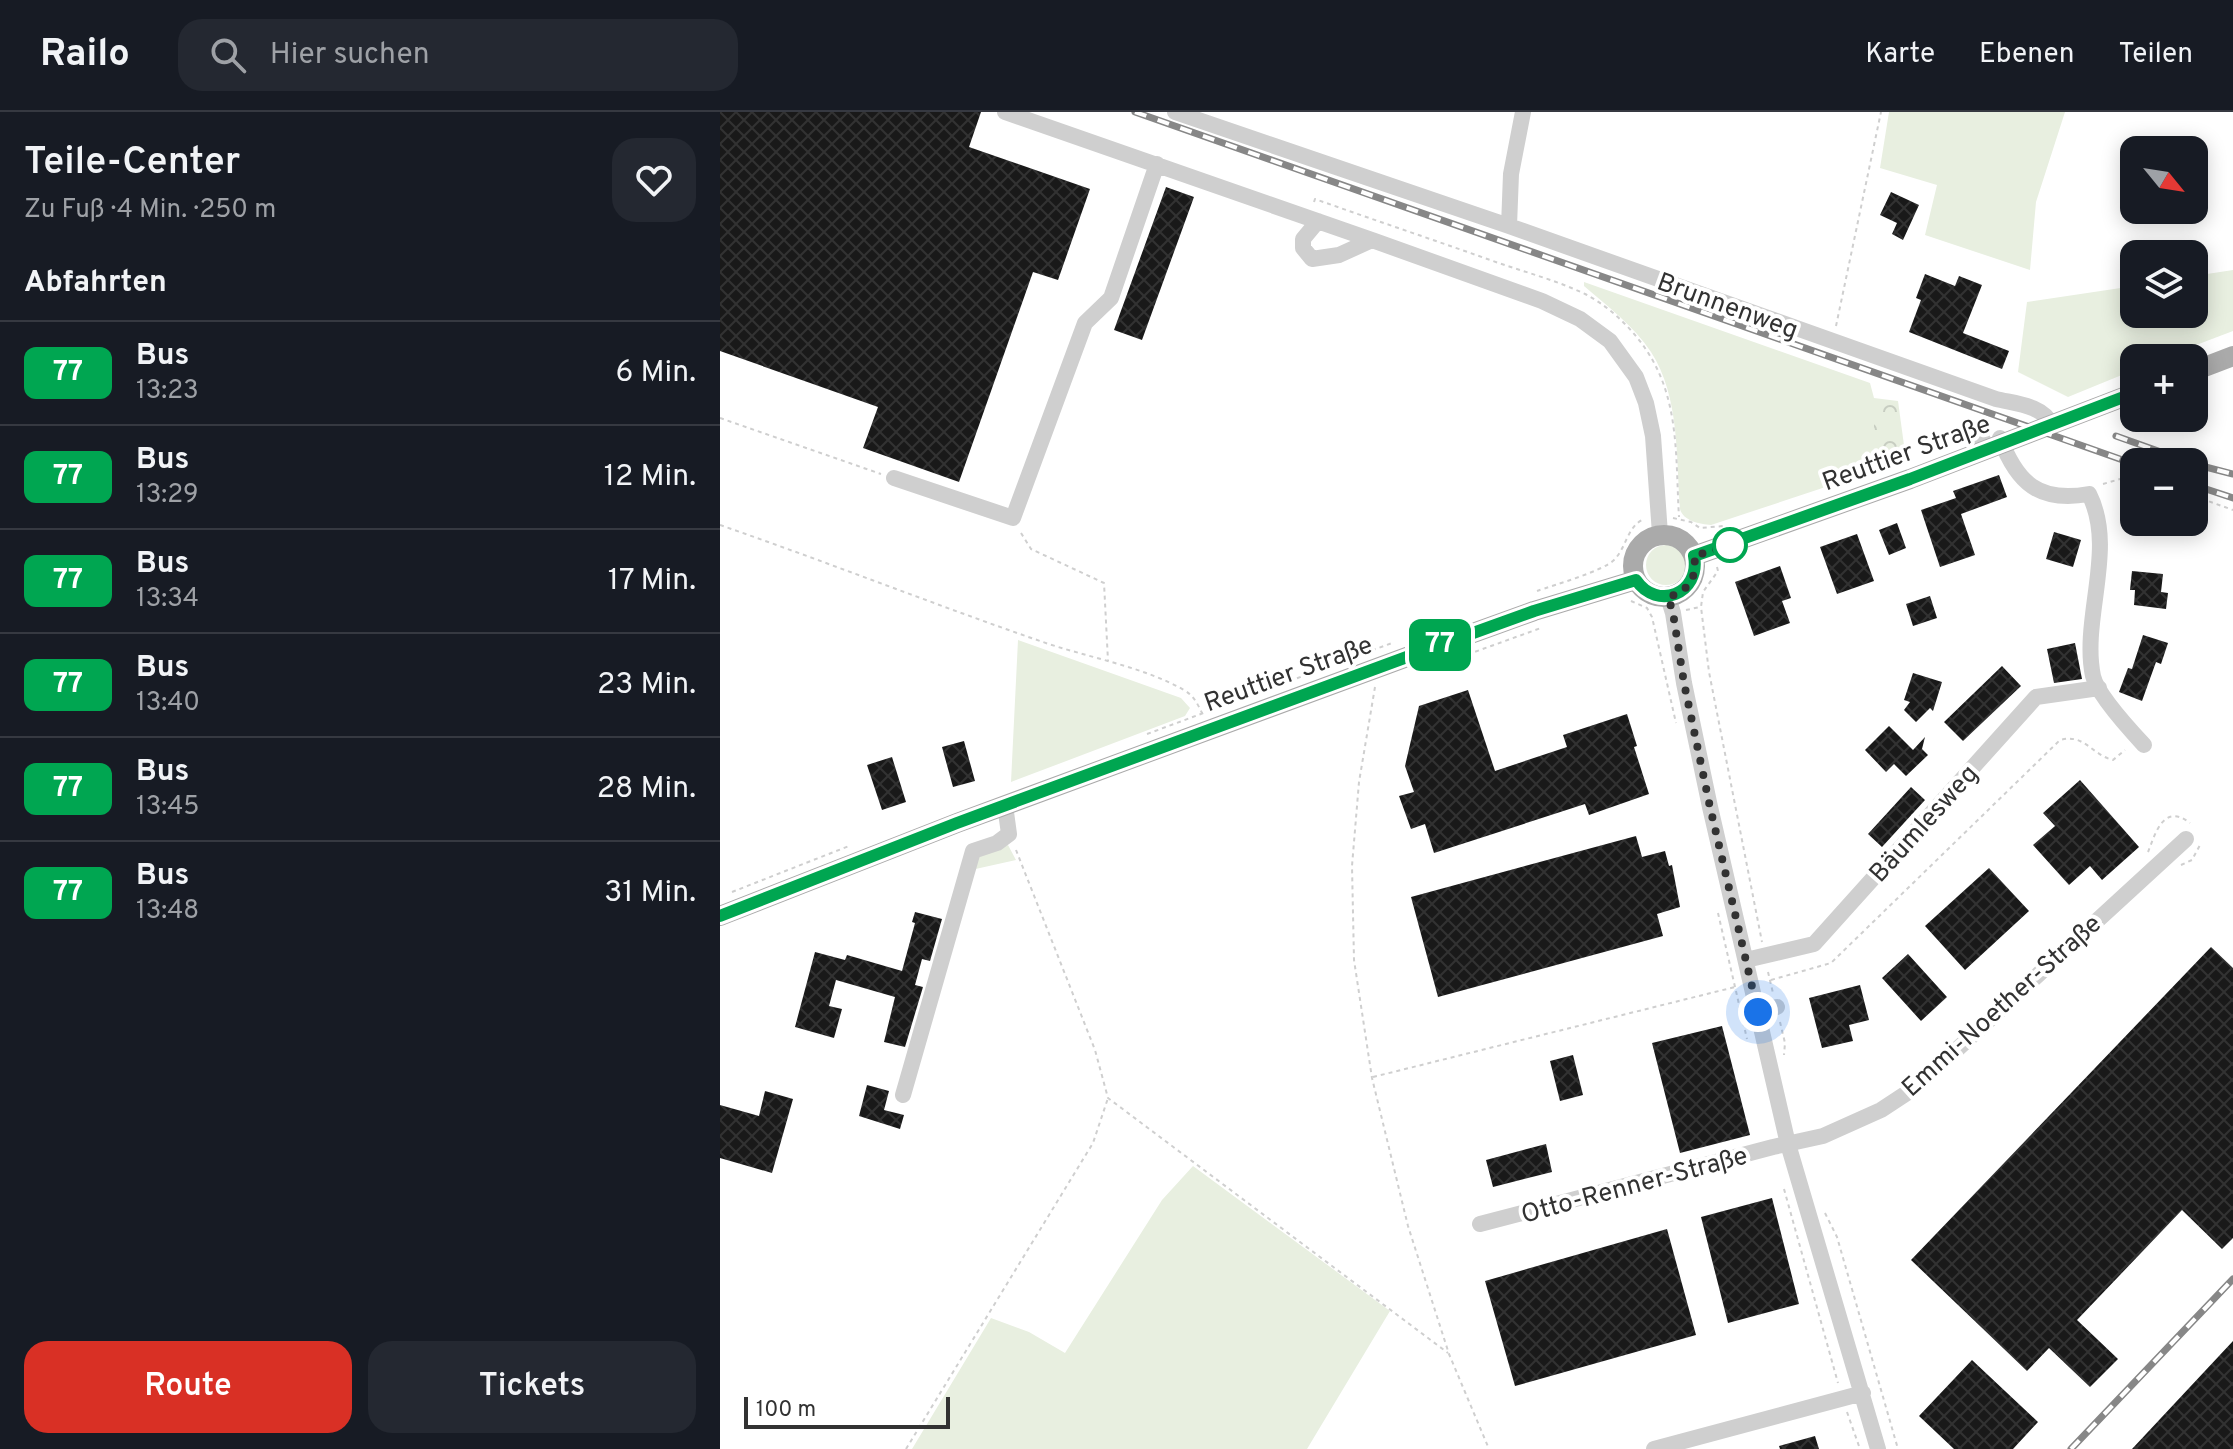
<!DOCTYPE html>
<html lang="de">
<head>
<meta charset="utf-8">
<style>
  body { margin:0; font-family:Overpass,sans-serif; background:#242831; color:#f1f3f6; height:100vh; display:flex; flex-direction:column; font-size:30px; white-space:nowrap }
  * { box-sizing:border-box; margin:0 }
  p { font-size:26px; color:#9ea1a6 }
  .icon { flex:none; width:44px; height:44px; fill:none; stroke:currentColor; stroke-width:2; stroke-linecap:round; stroke-linejoin:round }
  .map { position:relative; flex:1; overflow:hidden }
  .drawer { display:flex; flex-direction:column; background:#171b24; width:720px }
  .drawer>* { flex:none }
  .badge { padding:0 16px; border-radius:12px; font-size:28px; line-height:52px }
  .needle { width:52px; rotate:120deg }
  .controls { position:absolute; left:1400px; top:24px; display:grid; gap:16px }
  .controls a { display:grid; place-items:center; width:88px; height:88px; border-radius:16px; background:#171b24; box-shadow:0 4px 20px #0003; font-size:40px }
  .scale { position:absolute; left:24px; bottom:20px; width:206px; box-sizing:border-box; padding-left:8px; border:4px solid #323232; border-top:0; font-size:22px; line-height:28px; white-space:nowrap; color:#323232; -webkit-text-stroke:6px #fff; paint-order:stroke }
  .you { position:absolute; width:40px; height:40px; margin:-20px; border:6px solid #fff; border-radius:50%; background:#1a73e8; box-shadow:0 0 0 12px #1a73e833 }
  .map>.badge { position:absolute; translate:-50% -50%; box-shadow:0 0 0 4px #fff }
  h2 { padding:0 24px; font-size:30px; line-height:72px }
  .round { display:grid; place-items:center; flex:none; width:84px; height:84px; border-radius:24px; background:#242831 }
  .headline { display:flex; align-items:center; justify-content:space-between; height:136px; padding:0 24px }
  h1 { font-size:38px; font-weight:600; line-height:60px }
  .primary-button { display:flex; gap:16px; margin-top:auto; padding:16px 24px }
  .primary-button a { flex:1; height:92px; border-radius:24px; background:#d93025; color:#fff; font-size:32px; font-weight:600; line-height:92px; text-align:center }
  .primary-button a+a { background:#242831; color:#f1f3f6 }
  ul { padding:0; list-style:none }
  li { display:flex; align-items:center; gap:24px; height:104px; padding:0 24px; border-top:2px solid #363941 }
  li div { flex:1 }
  li b { display:block; font-size:30px }
  li em { font-style:normal }
  li .badge { min-width:88px; font-weight:700; text-align:center }
  header { display:flex; align-items:center; gap:48px; box-sizing:border-box; height:112px; padding:0 40px; background:#171b24; border-bottom:2px solid #363941 }
  header strong { font-size:38px }
  nav { display:flex; gap:44px; margin-inline-start:auto; font-size:28px }
  .search { width:560px; height:72px; background:#242831; display:flex; align-items:center; gap:20px; box-sizing:border-box; padding:0 28px; border-radius:24px; color:#9ea1a6; font-size:30px }
  main { display:flex; flex:1; min-height:0 }
  .map>svg:first-child { display:block }
  .green { fill:#e8efe0 }
  .forest { fill:url(#forest-crowns) }
  .building { fill:url(#building-cross-hatch) }
  .lines { fill:none; stroke-linecap:round; stroke-linejoin:round }
  .path { stroke:#cfcfcf; stroke-width:2; stroke-dasharray:4 4; stroke-linecap:butt }
  .minor { stroke:#cfcfcf; stroke-width:16 }
  .major { stroke:#aaa; stroke-width:20 }
  .rail-casing { stroke:#878787; stroke-width:7 }
  .rail { stroke:#fff; stroke-width:4; stroke-dasharray:12; stroke-linecap:butt }
  .line-casing { stroke:#fff; stroke-width:18 }
  .line { stroke:#00a651; stroke-width:12 }
  .walk { stroke:#323232; stroke-width:8; stroke-dasharray:0 14.4 }
  .stop-dot { fill:#fff; stroke:#00a651; stroke-width:4 }
  .labels { text-anchor:middle; stroke-width:8; stroke-linejoin:round; paint-order:stroke }
  .street-label { font-size:26px; fill:#323232; stroke:#fff }
</style>
</head>
<body>
<header>
<strong>Railo</strong>
<div class="search"><svg class="icon" aria-label="search" viewBox="0 0 24 24"><circle cx="10" cy="10" r="6"/><path d="M15 15l6 6"/></svg>Hier suchen</div>
<nav><a>Karte</a><a>Ebenen</a><a>Teilen</a></nav>
</header>
<main>
<section class="drawer">
<div class="headline"><div><h1>Teile-Center</h1><p>Zu Fuß · 4 Min. · 250 m</p></div><a class="round"><svg class="icon" aria-label="heart" viewBox="0 0 24 24"><path d="M12 20l-8-8c-3-5 5-10 8-4 3-6 11-1 8 4z"/></svg></a></div>
<h2>Abfahrten</h2>
<ul>
<li><span class="badge" style="background:#00a651;color:#fff">77</span><div><b>Bus</b><p>13:23</p></div><em>6 Min.</em></li>
<li><span class="badge" style="background:#00a651;color:#fff">77</span><div><b>Bus</b><p>13:29</p></div><em>12 Min.</em></li>
<li><span class="badge" style="background:#00a651;color:#fff">77</span><div><b>Bus</b><p>13:34</p></div><em>17 Min.</em></li>
<li><span class="badge" style="background:#00a651;color:#fff">77</span><div><b>Bus</b><p>13:40</p></div><em>23 Min.</em></li>
<li><span class="badge" style="background:#00a651;color:#fff">77</span><div><b>Bus</b><p>13:45</p></div><em>28 Min.</em></li>
<li><span class="badge" style="background:#00a651;color:#fff">77</span><div><b>Bus</b><p>13:48</p></div><em>31 Min.</em></li>
</ul>
<div class="primary-button"><a>Route</a><a>Tickets</a></div>
</section>
<div class="map">
<svg width="1513" height="1337" viewBox="0 0 1513 1337">
  <defs>
    <pattern id="forest-crowns" width="20" height="18" patternUnits="userSpaceOnUse" patternTransform="scale(2)"><rect width="20" height="18" fill="#e8efe0"/><path d="M2 6a3 3 0 1 1 6 0M12 15a3 3 0 1 1 6 0" fill="none" stroke="#c7cdc1"/></pattern>
    <pattern id="building-cross-hatch" width="8" height="8" patternUnits="userSpaceOnUse" patternTransform="scale(2)"><rect width="8" height="8" fill="#191919"/><path d="M0 0l8 8M0 8l8-8" fill="none" stroke="#323232"/></pattern>
  </defs>
  <rect width="100%" height="100%" fill="#fff"/>
  <path class="green" d="M 1169,0 L 1345,0 L 1316,90 L 1310,158 L 1205,123 L 1217,73 L 1160,56 Z
    M 1513,158 L 1513,219 L 1442,246 L 1414,246 L 1414,258 L 1348,285 L 1298,260 L 1307,190 L 1414,174 L 1414,202 L 1474,202 L 1474,164 Z
    M 864,170 L 1150,271 L 1154,286 L 1154,359 L 991,413 C 980,412 963,409 960,397 C 956,345 960,285 931,240 C 914,214 887,194 864,174 Z
    M926 453a20 20 0 1 1 40 0a20 20 0 1 1-40 0Z
    M 298,528 L 461,586 L 470,596 L 465,604 L 291,670 Z
    M 288,733 L 296,748 L 251,758 L 259,743 Z
    M 473,1054 L 670,1199 L 587,1337 L 192,1337 L 271,1206 L 309,1220 L 345,1241 L 442,1088 Z"/>
  <path class="forest" d="M 1154,286 L 1178,289 L 1186,348 L 1154,359 Z"/>
  <path class="building" d="M 0,0 L 261,0 L 249,35 L 370,77 L 338,168 L 313,160 L 239,370 L 143,336 L 158,295 L 0,239 Z
    M 446,75 L 474,85 L 422,228 L 394,218 Z
    M 1171,80 L 1199,93 L 1183,128 L 1172,122 L 1177,111 L 1160,103 Z
    M 1205,162 L 1235,174 L 1239,164 L 1262,173 L 1243,221 L 1289,239 L 1282,257 L 1189,220 L 1201,188 L 1196,186 Z
    M 1279,363 L 1287,385 L 1241,402 L 1255,443 L 1220,455 L 1201,398 L 1236,386 L 1233,379 Z
    M 1177,411 L 1186,436 L 1169,443 L 1159,418 Z
    M 1334,420 L 1361,428 L 1353,455 L 1326,447 Z
    M 1137,422 L 1154,469 L 1117,482 L 1100,435 Z
    M 1060,454 L 1071,486 L 1062,489 L 1070,511 L 1034,524 L 1015,470 Z
    M 1412,459 L 1443,462 L 1441,480 L 1448,481 L 1446,497 L 1414,493 L 1415,478 L 1410,478 Z
    M 1210,484 L 1217,506 L 1193,514 L 1186,492 Z
    M 1423,523 L 1448,531 L 1441,552 L 1436,550 L 1422,589 L 1399,580 L 1408,556 L 1412,557 Z
    M 1355,531 L 1362,567 L 1334,571 L 1327,537 Z
    M 1282,554 L 1301,574 L 1243,629 L 1224,610 Z
    M 1193,561 L 1222,570 L 1213,599 L 1210,596 L 1196,610 L 1184,598 L 1190,590 L 1184,588 Z
    M 748,578 L 775,659 L 847,635 L 843,623 L 907,602 L 917,634 L 914,635 L 929,682 L 869,703 L 865,692 L 714,741 L 705,712 L 691,717 L 679,684 L 694,680 L 685,654 L 699,594 Z
    M 1169,614 L 1193,638 L 1205,625 L 1202,637 L 1208,643 L 1186,664 L 1174,652 L 1166,660 L 1145,638 Z
    M 244,629 L 255,669 L 233,675 L 222,635 Z
    M 172,645 L 186,690 L 162,698 L 147,653 Z
    M 1360,668 L 1419,735 L 1382,768 L 1370,754 L 1349,773 L 1313,733 L 1335,714 L 1323,701 Z
    M 1191,675 L 1205,688 L 1162,735 L 1148,722 Z
    M 916,724 L 922,745 L 945,739 L 949,754 L 952,753 L 960,795 L 937,802 L 943,824 L 718,885 L 691,785 Z
    M 1269,756 L 1309,799 L 1245,858 L 1205,814 Z
    M 195,800 L 222,807 L 210,849 L 202,847 L 195,873 L 203,875 L 185,935 L 164,930 L 175,885 L 116,868 L 109,894 L 122,897 L 114,926 L 75,915 L 95,840 L 125,848 L 127,843 L 182,859 L 195,811 L 192,810 Z
    M 1491,835 L 1513,856 L 1513,1126 L 1502,1137 L 1462,1098 L 1357,1208 L 1398,1247 L 1370,1275 L 1329,1236 L 1307,1259 L 1191,1148 Z
    M 1188,842 L 1227,885 L 1201,909 L 1162,866 Z
    M 1140,873 L 1149,908 L 1129,913 L 1133,929 L 1102,936 L 1089,886 Z
    M 1002,914 L 1030,1023 L 960,1041 L 932,931 Z
    M 853,943 L 863,983 L 840,989 L 830,949 Z
    M 147,973 L 169,979 L 164,998 L 184,1003 L 180,1017 L 139,1004 Z
    M 45,979 L 73,987 L 52,1061 L 0,1046 L 0,993 L 39,1004 Z
    M 826,1032 L 832,1060 L 773,1075 L 766,1048 Z
    M 1052,1086 L 1079,1192 L 1008,1211 L 981,1105 Z
    M 947,1117 L 976,1223 L 795,1274 L 765,1169 Z
    M 1513,1229 L 1513,1337 L 1412,1337 Z
    M 1252,1248 L 1318,1310 L 1293,1337 L 1234,1337 L 1199,1304 Z
    M 1095,1324 L 1099,1337 L 1060,1337 L 1059,1334 Z"/>
  <g class="lines">
    <path class="path" d="M 594,90 L 595,87 C 654,108 714,128 773,149 C 804,160 836,168 865,182 C 896,198 925,229 939,261 C 959,305 956,358 959,405
      M 1116,214 L 1161,0
      M 0,306 L 161,362
      M 1383,372 L 1407,365 L 1414,366
      M 1474,384 L 1513,398
      M 953,406 L 971,410 L 980,416 L 1004,414
      M 0,413 C 107,450 213,492 320,529 C 365,545 422,554 464,578 C 474,584 477,591 482,601
      M 301,421 L 311,437 L 384,471 L 388,549
      M 997,455 L 998,459 L 983,480 L 981,495 L 989,560 L 1042,830
      M 817,479 C 834,473 883,459 894,448 C 906,436 907,416 922,408
      M 911,489 L 927,496 L 932,505 L 956,611
      M 966,498 L 980,495
      M 710,556 L 821,516
      M 655,575 L 639,670 L 632,754 L 634,848 L 652,966 L 688,1114 L 729,1242 L 769,1337
      M 427,622 L 672,531
      M 296,738 L 375,938 L 388,986 L 728,1241
      M 1428,740 C 1435,723 1443,690 1470,711
      M 1461,753 L 1472,748 L 1480,733
      M 12,780 L 129,734
      M 998,801 L 1027,927
      M 1048,860 L 1053,881
      M 1051,868 L 1111,851 L 1340,628 C 1364,621 1372,643 1393,648 L 1405,638
      M 1060,910 L 1065,931 L 1064,943
      M 653,965 L 1015,875
      M 1064,1077 L 1118,1271
      M 1105,1101 L 1117,1125 L 1178,1337
      M 1127,1300 L 1140,1337
      M 186,1337 L 373,1031 L 388,986"/>
    <path class="minor" d="M 285,0 L 652,128 L 619,143 L 592,147 L 583,136 L 583,127 L 598,109
      M 455,0 L 789,114
      M 803,0 L 791,62 L 789,114 L 1276,287 C 1297,292 1322,293 1332,313
      M 652,128 L 822,189 L 860,207 L 890,229 L 916,265 L 926,291 L 933,324 L 940,422
      M 1244,319 L 1262,326 L 1268,338
      M 1280,326 C 1297,371 1319,391 1369,382 C 1397,437 1361,506 1373,564 C 1377,582 1411,619 1424,633
      M 174,366 L 293,406 L 365,211 L 391,186 L 437,52
      M 948,485 L 953,501 L 964,571 L 990,695 L 1068,1032 L 1158,1337
      M 1026,848 L 1094,832 L 1316,585 L 1379,576
      M 1038,900 L 1057,895
      M 183,983 L 253,739 L 277,731 L 289,722 L 285,693
      M 760,1112 L 1053,1035 L 1103,1024 L 1161,998 L 1196,975 L 1466,727
      M 934,1337 L 1143,1281"/>
    <path class="major" d="M 1474,259 L 1513,244
      M913 454a31 31 0 1 1 62 0a31 31 0 1 1-62 0Z
      M 974,444 L 1190,367 L 1414,281
      M 0,804 L 237,711 L 695,542 L 814,499 L 916,468"/>
    <g class="rail-casing">
      <path id="rail" d="M 415,0 L 1414,352
        M 1396,324 L 1469,350
        M 1474,352 L 1513,362
        M 1474,373 L 1513,386
        M 1351,1337 L 1513,1167"/>
    </g>
    <use href="#rail" class="rail"/>
  </g>
  <g class="lines">
    <g class="line-casing">
      <path id="line" d="M 0,804 L 237,711 L 695,542 L 814,499 L 916,468 C 937,499 981,482 974,444 L 1190,367 L 1414,281"/>
    </g>
    <use href="#line" class="line"/>
    <path class="walk" d="M 1010,433 L 974,444 C 978,465 968,480 948,485 L 953,501 L 964,571 L 990,695 L 1038,900"/>
  </g>
  <circle class="stop-dot" cx="1010" cy="433" r="16"/>
  <g class="labels">
    <g class="street-label">
      <text transform="translate(1008 193) rotate(20)" y="9">Brunnenweg</text>
      <text transform="translate(1186 340) rotate(-20)" y="9">Reuttier Straße</text>
      <text transform="translate(568 561) rotate(-20)" y="9">Reuttier Straße</text>
      <text transform="translate(1203 711) rotate(-48)" y="9">Bäumlesweg</text>
      <text transform="translate(1281 893) rotate(-42)" y="9">Emmi-Noether-Straße</text>
      <text transform="translate(914 1072) rotate(-15)" y="9">Otto-Renner-Straße</text>
    </g>
  </g>
</svg>
<div class="controls">
<a><svg class="needle" viewBox="-14 -14 28 28"><path d="M0-13l5 13h-10z" fill="#e53935"/><path d="M0 13l5-13h-10z" fill="#9ea1a6"/></svg></a>
<a><svg class="icon" aria-label="layers" viewBox="0 0 24 24"><path d="M12 4l9 5-9 5-9-5zM3 14l9 5 9-5"/></svg></a>
<a>+</a>
<a>−</a>
</div>
<div class="scale">100 m</div>
<div class="you" style="left:1038px;top:900px"></div>
<b class="badge" style="left:720px;top:533px;background:#00a651;color:#fff">77</b>
</div>
</main>
</body>
</html>
